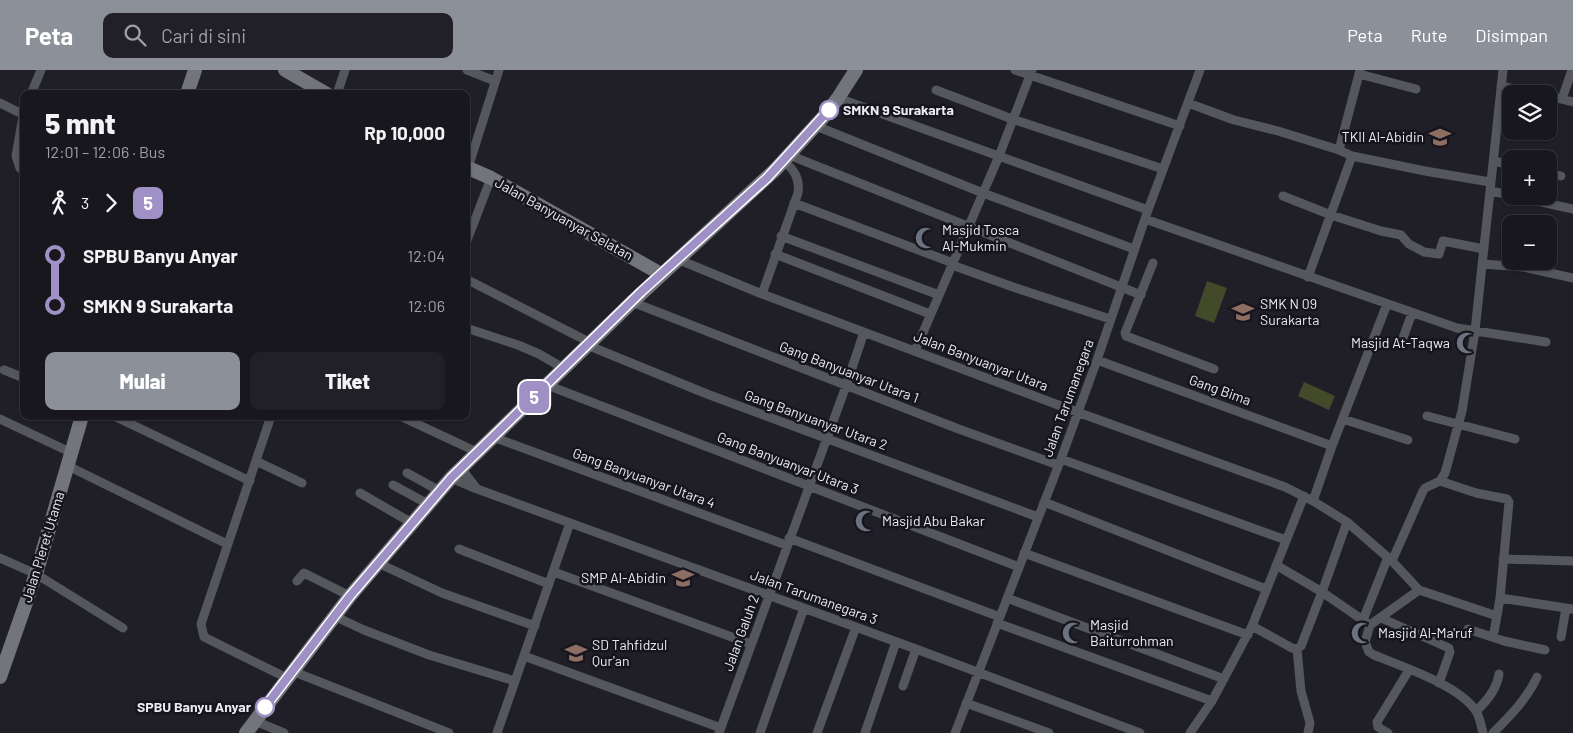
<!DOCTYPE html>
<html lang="id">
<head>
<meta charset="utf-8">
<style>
  body { margin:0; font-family:Barlow,sans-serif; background:#212026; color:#f1f3f6; height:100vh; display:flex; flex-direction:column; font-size:19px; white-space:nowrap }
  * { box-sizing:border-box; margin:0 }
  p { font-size:16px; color:#9f9fa4 }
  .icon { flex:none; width:28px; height:28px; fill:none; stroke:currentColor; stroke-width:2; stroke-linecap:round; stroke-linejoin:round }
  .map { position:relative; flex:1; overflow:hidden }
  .details { position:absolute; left:20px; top:20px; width:450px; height:330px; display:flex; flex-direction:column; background:#18171d; border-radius:10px; box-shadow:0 1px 4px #0004,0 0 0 1px #36363b }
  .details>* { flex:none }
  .badge { padding:0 10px; border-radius:8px; font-size:18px; line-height:32px }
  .buttons { position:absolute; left:1502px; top:15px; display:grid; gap:10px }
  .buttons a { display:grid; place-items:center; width:55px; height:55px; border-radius:10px; background:#18171d; box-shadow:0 1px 4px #0004,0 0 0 1px #36363b; font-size:25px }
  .map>.badge { position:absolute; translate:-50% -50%; box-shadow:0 0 0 2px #fff }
  .legs { display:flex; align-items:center; gap:8px; height:55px; padding:0 25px; font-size:16px }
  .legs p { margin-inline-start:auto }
  .head { display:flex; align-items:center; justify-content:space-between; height:85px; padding:0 25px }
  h1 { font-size:28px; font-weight:800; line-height:38px }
  .button { display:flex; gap:10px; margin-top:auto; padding:10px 25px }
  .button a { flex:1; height:58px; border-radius:10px; background:#8c9099; color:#fff; font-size:20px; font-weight:800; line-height:58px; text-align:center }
  .button a+a { background:#212026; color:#f1f3f6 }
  ul { padding:0 25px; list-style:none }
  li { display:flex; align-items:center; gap:18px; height:50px; font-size:19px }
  li i { display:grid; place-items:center; width:8px; height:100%; margin:0 6px; background:currentColor }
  li i::after { content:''; width:12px; height:12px; margin:-6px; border:4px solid; border-radius:50%; background:#18171d }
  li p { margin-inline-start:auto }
  li:first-child i { background:linear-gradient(#0000 50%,currentColor 0) }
  li:last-child i { background:linear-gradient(currentColor 50%,#0000 0) }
  header { display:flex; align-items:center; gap:30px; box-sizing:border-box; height:70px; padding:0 25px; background:#8c9099; color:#fff }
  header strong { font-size:24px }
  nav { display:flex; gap:28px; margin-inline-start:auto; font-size:18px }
  .search { width:350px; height:45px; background:#212026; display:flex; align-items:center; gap:12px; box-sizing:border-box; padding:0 18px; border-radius:10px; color:#9f9fa4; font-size:19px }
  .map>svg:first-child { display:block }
  .grass { fill:#424a2a }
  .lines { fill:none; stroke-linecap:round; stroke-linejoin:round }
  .street { stroke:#54575b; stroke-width:9 }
  .secondary { stroke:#72767c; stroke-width:14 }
  .line-1-casing { stroke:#fff; stroke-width:11 }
  .line-1 { stroke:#9f91c5; stroke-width:8 }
  .stop-1-dot { fill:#fff; stroke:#9f91c5; stroke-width:2.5 }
  .labels { text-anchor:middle; stroke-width:5; stroke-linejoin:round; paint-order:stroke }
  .stop-label { font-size:14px; font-weight:bold; fill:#eaeaef; stroke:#16151d; text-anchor:start }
  .poi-label { font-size:14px; fill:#eaeaef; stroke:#16151d; text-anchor:start }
  .street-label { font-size:14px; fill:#eaeaef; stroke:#16151d }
</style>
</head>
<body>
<header>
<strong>Peta</strong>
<div class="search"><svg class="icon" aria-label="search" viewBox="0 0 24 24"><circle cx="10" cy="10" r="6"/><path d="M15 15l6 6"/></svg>Cari di sini</div>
<nav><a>Peta</a><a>Rute</a><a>Disimpan</a></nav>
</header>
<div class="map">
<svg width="1573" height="663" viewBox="0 0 1573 663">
  <rect width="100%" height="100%" fill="#201f27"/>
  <path class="grass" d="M 1207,211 L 1227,218 L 1214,253 L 1195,246 Z
    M 1304,312 L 1335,326 L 1329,340 L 1298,326 Z"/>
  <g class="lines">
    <path class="street" d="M 467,0 L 495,11
      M 1015,0 L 1180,56
      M 1359,4 L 1416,19
      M 1501,16 L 1536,24
      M 936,20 L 1012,49 L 1163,99
      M 31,24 L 41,0
      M 337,24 L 345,0
      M 1549,26 L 1573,32
      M 838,28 L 1148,140
      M 1562,29 L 1572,0
      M 0,33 L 18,42 L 24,39
      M 1188,33 L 1234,50 L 1278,61 L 1339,80 L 1352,86 L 1425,101 L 1490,112
      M 24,41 L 16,86 L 20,98 L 24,100
      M 816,56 L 983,123 L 1134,179
      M 1339,80 L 1360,0
      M 789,85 L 1141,225
      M 1494,91 L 1511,95
      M 468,98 L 499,0
      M 1549,103 L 1561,106
      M 1490,121 L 1511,125
      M 1283,126 L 1331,145 L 1381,161 L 1401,165 L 1409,174 L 1424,182 L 1439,184 L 1443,171 L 1484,179
      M 1515,126 L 1573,139
      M 794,133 L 953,193
      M 1145,149 L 1457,258 L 1546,272
      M 781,166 L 939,225
      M 466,173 L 491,108
      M 775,184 L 930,244
      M 677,189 L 762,224 L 1077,342 L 1285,417 L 1313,431 L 1347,452 L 1392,491 L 1419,520 L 1497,546 L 1500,528 L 1509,432 L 1507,429 L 1476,423 L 1440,411
      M 1153,193 L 1125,263 L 1126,266 L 1214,299
      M 1482,194 L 1523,197 L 1573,208
      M 952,195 L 1013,217 L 1110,249
      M 1308,207 L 1352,86
      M 466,209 L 589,272
      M 762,224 L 798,123 C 800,108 794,100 784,91
      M 632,232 L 956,358 L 1058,395
      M 466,258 L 518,275 L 539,284 L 563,298
      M 1403,268 L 1412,243
      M 587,275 L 707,324 L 1038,447
      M 915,281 L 999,86 L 1032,0
      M 1097,290 L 1332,376
      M 4,300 L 24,308
      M 547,315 L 1019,497
      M 114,346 L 250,411
      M 271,346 L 201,554 L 204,567 L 287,608
      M 400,346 L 477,382
      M 1427,346 L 1515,369
      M 0,349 L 72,383
      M 1343,349 L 1408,370
      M 493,367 L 786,475
      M 1061,389 L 1286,470
      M 256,391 L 302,413
      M 68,396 L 227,474
      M 461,398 L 477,419 L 916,579 L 1140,663
      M 407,403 L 440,421
      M 451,408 L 477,419
      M 393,415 L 428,434
      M 360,423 L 412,453
      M 1313,431 L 1332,376 L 1387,234
      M 1044,432 L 1266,519
      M 789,468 L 1000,547
      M 459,479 L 549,514
      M 1024,483 L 1248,565
      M 0,488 L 36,504 L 123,558
      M 1503,489 L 1573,491
      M 1392,491 L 1423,421 L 1425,418 L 1440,411 L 1445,403 L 1462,341 L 1475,261 L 1503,0
      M 378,493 L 442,523 L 535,556
      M 1276,495 L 1322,522 L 1370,555
      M 554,502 L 751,574
      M 297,511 L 304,503 L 350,526
      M 1419,520 L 1370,555 L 1365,572 L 1369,582 L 1374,585 C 1403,597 1459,615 1476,641 C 1480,647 1481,656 1483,663
      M 1007,528 L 1224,609
      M 1500,528 L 1573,539
      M 334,546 L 364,560 L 429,585 L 515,611
      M 1381,548 L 1449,578 L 1450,582 L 1439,613
      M 1363,550 L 1388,487
      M 997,553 L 1212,631
      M 1252,556 L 1292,578 L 1297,579 L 1301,576 L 1322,522 L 1347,452
      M 1468,559 L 1504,571 L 1545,580
      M 1493,567 L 1497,546
      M 1561,567 L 1566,538
      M 1297,579 L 1301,621 L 1310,653 L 1308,663
      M 524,586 L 721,658
      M 292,601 L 449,663
      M 903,616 L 916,579
      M 966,633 L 1049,663
      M 1476,641 C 1487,631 1497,618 1499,604
      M 255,651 L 284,663
      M 497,663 L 570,453
      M 719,663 L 846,316 L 864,262
      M 760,663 L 804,538
      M 817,663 L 856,557
      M 865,663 L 896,572
      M 955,663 L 1061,389 L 1097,290 L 1148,140 L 1200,0
      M 1190,663 L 1212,631 L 1252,556 L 1304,426
      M 1388,663 L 1378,657 L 1377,652 L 1409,600
      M 1493,663 C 1510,646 1527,629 1537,607"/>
    <path class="secondary" d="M 285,0 L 327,24
      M 187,24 L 195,0
      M 466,97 L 491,108 L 661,204
      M 0,607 L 36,504 L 82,346
      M 246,663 L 350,526 L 451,408 L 632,232 L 776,99 L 825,45 L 838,28 L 856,0"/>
  </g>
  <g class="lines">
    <g class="line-1-casing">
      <path id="line-1" d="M 265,637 L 350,526 L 451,408 L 641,222 L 767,108 L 829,40"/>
    </g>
    <use href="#line-1" class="line-1"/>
  </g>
  <defs>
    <g id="school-bare" transform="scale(1.725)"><path d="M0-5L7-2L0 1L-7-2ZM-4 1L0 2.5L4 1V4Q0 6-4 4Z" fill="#8d6e63" stroke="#16151d" stroke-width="2.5" paint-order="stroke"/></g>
    <g id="mosque-bare" transform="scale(1.725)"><path d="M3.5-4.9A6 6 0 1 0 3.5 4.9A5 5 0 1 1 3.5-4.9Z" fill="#6b7280" stroke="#16151d" stroke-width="2.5" paint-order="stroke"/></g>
  </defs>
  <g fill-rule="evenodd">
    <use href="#school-bare" x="1440" y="67"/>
    <use href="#mosque-bare" x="926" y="168"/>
    <use href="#school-bare" x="1243" y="242"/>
    <use href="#mosque-bare" x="1467" y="273"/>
    <use href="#mosque-bare" x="866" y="451"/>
    <use href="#school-bare" x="683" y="508"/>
    <use href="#mosque-bare" x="1073" y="563"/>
    <use href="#mosque-bare" x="1362" y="563"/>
    <use href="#school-bare" x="576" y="583"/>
  </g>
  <g class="stop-1-dot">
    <circle cx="829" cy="40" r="9"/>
    <circle cx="265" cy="637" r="9"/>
  </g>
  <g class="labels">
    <g class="stop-label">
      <text x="843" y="45">SMKN 9 Surakarta</text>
      <text x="251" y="642" text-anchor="end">SPBU Banyu Anyar</text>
    </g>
    <g class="poi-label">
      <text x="1424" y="72" text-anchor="end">TKII Al-Abidin</text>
      <text x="942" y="165">Masjid Tosca<tspan x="942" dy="16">Al-Mukmin</tspan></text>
      <text x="1260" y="239">SMK N 09<tspan x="1260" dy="16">Surakarta</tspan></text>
      <text x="1450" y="278" text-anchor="end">Masjid At-Taqwa</text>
      <text x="882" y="456">Masjid Abu Bakar</text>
      <text x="666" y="513" text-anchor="end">SMP Al-Abidin</text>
      <text x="1090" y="560">Masjid<tspan x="1090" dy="16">Baiturrohman</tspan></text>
      <text x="1378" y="568">Masjid Al-Ma'ruf</text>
      <text x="592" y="580">SD Tahfidzul<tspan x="592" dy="16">Qur'an</tspan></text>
    </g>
    <g class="street-label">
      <text transform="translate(564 149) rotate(29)" y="5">Jalan Banyuanyar Selatan</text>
      <text transform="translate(981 291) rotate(21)" y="5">Jalan Banyuanyar Utara</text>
      <text transform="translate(849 302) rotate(21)" y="5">Gang Banyuanyar Utara 1</text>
      <text transform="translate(1220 320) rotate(20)" y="5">Gang Bima</text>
      <text transform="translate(1068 328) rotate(-70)" y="5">Jalan Tarumanegara</text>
      <text transform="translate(816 350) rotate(20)" y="5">Gang Banyuanyar Utara 2</text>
      <text transform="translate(788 393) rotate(21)" y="5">Gang Banyuanyar Utara 3</text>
      <text transform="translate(644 408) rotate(20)" y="5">Gang Banyuanyar Utara 4</text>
      <text transform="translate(43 477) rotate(-73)" y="5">Jalan Pleret Utama</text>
      <text transform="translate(814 527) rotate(20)" y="5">Jalan Tarumanegara 3</text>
      <text transform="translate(741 563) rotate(-70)" y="5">Jalan Galuh 2</text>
    </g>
  </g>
</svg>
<div class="buttons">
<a><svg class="icon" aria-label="layers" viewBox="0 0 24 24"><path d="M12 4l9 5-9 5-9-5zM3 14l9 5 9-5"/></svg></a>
<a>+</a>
<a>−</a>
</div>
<b class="badge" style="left:534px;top:327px;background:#9f91c5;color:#fff">5</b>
<section class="details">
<div class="head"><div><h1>5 mnt</h1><p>12:01 – 12:06 · Bus</p></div><b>Rp 10,000</b></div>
<div class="legs"><svg class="icon" aria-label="walk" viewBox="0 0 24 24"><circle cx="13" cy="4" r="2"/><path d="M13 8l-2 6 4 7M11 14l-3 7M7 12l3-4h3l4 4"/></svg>3<svg class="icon" aria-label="forward" viewBox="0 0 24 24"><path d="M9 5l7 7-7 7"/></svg><b class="badge" style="background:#9f91c5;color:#fff">5</b></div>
<ul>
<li><i style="color:#9f91c5"></i><b>SPBU Banyu Anyar</b><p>12:04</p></li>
<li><i style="color:#9f91c5"></i><b>SMKN 9 Surakarta</b><p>12:06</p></li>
</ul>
<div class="button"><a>Mulai</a><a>Tiket</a></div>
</section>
</div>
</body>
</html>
